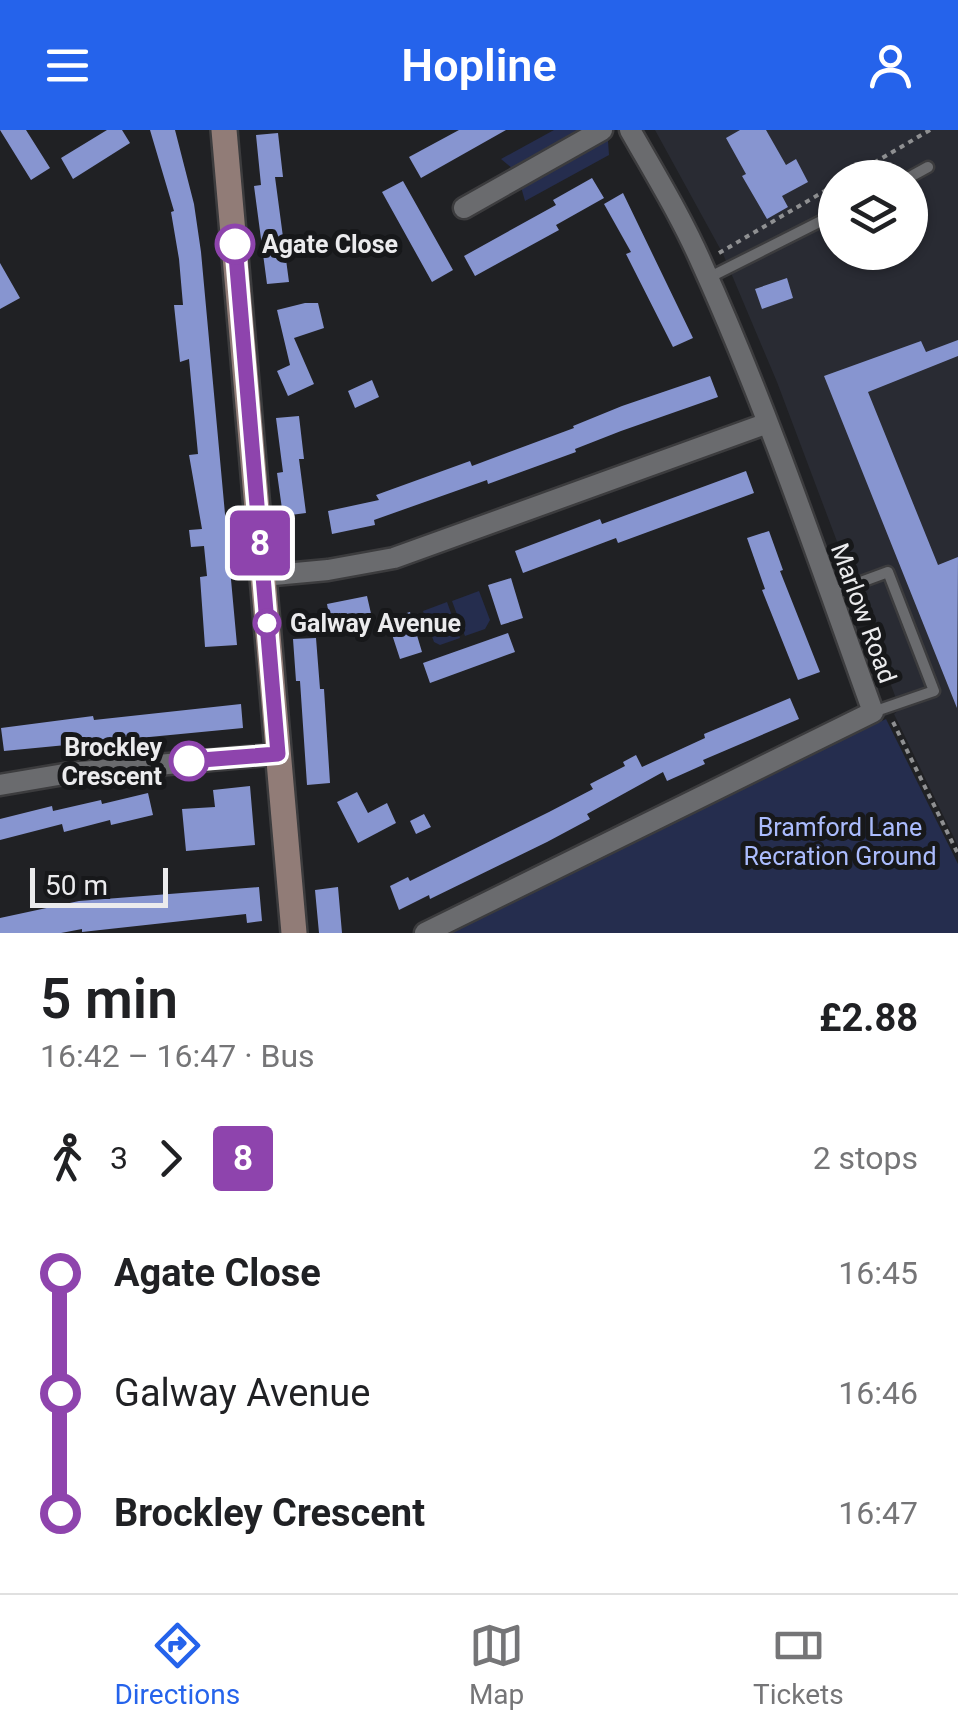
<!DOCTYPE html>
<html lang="en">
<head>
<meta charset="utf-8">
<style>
  body { margin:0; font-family:Roboto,sans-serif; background:#f2f2f2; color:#202124; height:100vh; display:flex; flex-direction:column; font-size:38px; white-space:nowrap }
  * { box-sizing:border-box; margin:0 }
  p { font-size:32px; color:#757577 }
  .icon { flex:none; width:55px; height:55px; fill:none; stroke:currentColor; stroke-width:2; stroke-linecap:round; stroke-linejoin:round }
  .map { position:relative; height:803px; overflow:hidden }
  .drawer { display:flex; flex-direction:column; background:#fff; flex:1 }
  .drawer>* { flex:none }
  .badge { padding:0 20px; border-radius:8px; font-size:35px; line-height:65px }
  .fabs { position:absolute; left:818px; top:30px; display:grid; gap:20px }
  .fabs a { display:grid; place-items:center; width:110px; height:110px; border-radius:50%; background:#fff; box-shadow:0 2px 8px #0004; font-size:50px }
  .scale { position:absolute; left:30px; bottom:25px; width:138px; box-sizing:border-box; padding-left:10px; border:5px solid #ebebed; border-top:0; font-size:28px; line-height:35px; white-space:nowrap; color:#ebebed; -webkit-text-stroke:8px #17181a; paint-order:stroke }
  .map>.badge { position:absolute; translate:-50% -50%; box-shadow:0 0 0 5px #fff }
  .legs { display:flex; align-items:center; gap:15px; height:110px; padding:0 40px; font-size:32px }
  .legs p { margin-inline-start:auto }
  .head { display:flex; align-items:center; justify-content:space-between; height:170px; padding:0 40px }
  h1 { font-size:55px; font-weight:600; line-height:75px }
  ul { padding:0 40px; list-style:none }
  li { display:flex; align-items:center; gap:35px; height:120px; font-size:38px }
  li i { display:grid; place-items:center; width:15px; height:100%; margin:0 12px; background:currentColor }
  li i::after { content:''; width:25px; height:25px; margin:-12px; border:8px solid; border-radius:50%; background:#fff }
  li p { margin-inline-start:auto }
  li:first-child i { background:linear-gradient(#0000 50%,currentColor 0) }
  li:last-child i { background:linear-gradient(currentColor 50%,#0000 0) }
  header { display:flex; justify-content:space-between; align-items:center; height:130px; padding:0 40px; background:#2563eb; color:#fff; font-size:45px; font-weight:600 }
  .tabs { display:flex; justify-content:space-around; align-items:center; height:140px; border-top:2px solid #e0e0e0; background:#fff; font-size:28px; color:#757577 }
  .tabs a { display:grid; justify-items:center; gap:5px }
  .tabs .selected { color:#2563eb }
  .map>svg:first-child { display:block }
  .built { fill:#292b33; fill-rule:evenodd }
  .green { fill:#252d4e }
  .building { fill:#8795d0 }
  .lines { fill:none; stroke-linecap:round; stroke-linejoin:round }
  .lane-casing { stroke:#3c3c3e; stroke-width:15 }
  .street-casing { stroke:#3c3c3e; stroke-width:25 }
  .secondary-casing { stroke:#3c3c3e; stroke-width:30 }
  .path { stroke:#8f9092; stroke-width:4; stroke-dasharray:5 5; stroke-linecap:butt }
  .lane { stroke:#6a6b6e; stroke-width:10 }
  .street { stroke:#6a6b6e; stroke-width:20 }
  .secondary { stroke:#917c77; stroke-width:25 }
  .line-1-casing { stroke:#fff; stroke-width:22 }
  .line-1 { stroke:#8e44ad; stroke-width:15 }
  .stop-1-dot { fill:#fff; stroke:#8e44ad; stroke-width:5 }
  .labels { text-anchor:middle; stroke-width:10; stroke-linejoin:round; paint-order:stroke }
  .stop-label { font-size:25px; font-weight:bold; fill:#ebebed; stroke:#17181a; text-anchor:start }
  .street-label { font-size:25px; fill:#ebebed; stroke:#17181a }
  .park-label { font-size:25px; fill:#abbcfd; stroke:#17181a }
</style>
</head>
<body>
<header><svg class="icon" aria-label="menu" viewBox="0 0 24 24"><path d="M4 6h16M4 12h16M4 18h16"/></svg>Hopline<svg class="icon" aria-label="person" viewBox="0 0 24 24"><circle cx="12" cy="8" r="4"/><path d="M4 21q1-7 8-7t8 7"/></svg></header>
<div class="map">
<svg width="958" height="803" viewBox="0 0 958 803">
  <rect width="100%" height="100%" fill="#202124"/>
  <path class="built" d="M 655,0 L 958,0 L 958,716 L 894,584 L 900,579 L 777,252 L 723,124 ZM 835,48 L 910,48 L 910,122 L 835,122 Z"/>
  <path class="green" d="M 554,0 L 592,0 L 513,39 L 501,29 Z
    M 602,6 L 608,11 L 609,25 L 525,71 L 521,57 Z
    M 479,461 L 490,490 L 485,499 L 465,506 L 452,471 Z
    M 447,472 L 460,508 L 440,515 L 434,512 L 423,481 Z
    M 886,589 L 958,734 L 958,803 L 449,803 L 716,669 Z"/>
  <path class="building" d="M 0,0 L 26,0 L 50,38 L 31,50 Z
    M 107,0 L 122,0 L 130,13 L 73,49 L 61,28 Z
    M 150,0 L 175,0 L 194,74 L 201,122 L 237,515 L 205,517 L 200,447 L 207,446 L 204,416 L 191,417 L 189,400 L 202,399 L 189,325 L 198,324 L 189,229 L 180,232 L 174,175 L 183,175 L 179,129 L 171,82 L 174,81 Z
    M 459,0 L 506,0 L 421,48 L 409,27 Z
    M 740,0 L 766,0 L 786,35 L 796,29 L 808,52 L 782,66 L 788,77 L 767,89 L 742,46 L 746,44 L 726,8 Z
    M 278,3 L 283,47 L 275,47 L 289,152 L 267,154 L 254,56 L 261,55 L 256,5 Z
    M 592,48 L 604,68 L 556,95 L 559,100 L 475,146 L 464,126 L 556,75 L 553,70 Z
    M 403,51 L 453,140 L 432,152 L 382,62 Z
    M 623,63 L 693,208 L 673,217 L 626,124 L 631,122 L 604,74 Z
    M 0,133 L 20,168 L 0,179 Z
    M 787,148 L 793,168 L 762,179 L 755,159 Z
    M 305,173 L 318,173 L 324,198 L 294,208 L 314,254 L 288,266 L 277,241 L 290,235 L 277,180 Z
    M 958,210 L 958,226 L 868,262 L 938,435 L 958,427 L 957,578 L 824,246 L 921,211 L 926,222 Z
    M 710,246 L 718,267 L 621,301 L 575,319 L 576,322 L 488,354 L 487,350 L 405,379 L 374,390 L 375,395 L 332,404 L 328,381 L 379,370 L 376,365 L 470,331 L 472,336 L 574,298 L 573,296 L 622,276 Z
    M 372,250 L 379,267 L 355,278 L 348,261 Z
    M 299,286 L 304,329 L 299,329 L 306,383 L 283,386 L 277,343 L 283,342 L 276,288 Z
    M 746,341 L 754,363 L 618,413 L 616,408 L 523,443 L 515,421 L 600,389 L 602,394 Z
    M 769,401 L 783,440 L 780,441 L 820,542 L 798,550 L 762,460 L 765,459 L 747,408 Z
    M 511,448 L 523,488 L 501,495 L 488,455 Z
    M 367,466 L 372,488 L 331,496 L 327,474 Z
    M 410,482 L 422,522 L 400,529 L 387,489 Z
    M 508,503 L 515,522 L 430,553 L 423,533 Z
    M 316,508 L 320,559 L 324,559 L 330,653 L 307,655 L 300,551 L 296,551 L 293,509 Z
    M 790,568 L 799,589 L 703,630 L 705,634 L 667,651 L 663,642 L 587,684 L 590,689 L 547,712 L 430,769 L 429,765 L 399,780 L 390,756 L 408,747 L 410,751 L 549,682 L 593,659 L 590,654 L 625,636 L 623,632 L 636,625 L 642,637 L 705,608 L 704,604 Z
    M 241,574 L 243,598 L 4,621 L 1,598 L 93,586 L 94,590 Z
    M 250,656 L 255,715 L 186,721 L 182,679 L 215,677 L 213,660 Z
    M 357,662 L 368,683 L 387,673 L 396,693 L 358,713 L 337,672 Z
    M 148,663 L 153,685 L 111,695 L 110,690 L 64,702 L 62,694 L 0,710 L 0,689 L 52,676 L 53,681 L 101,670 L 102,674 Z
    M 424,684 L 431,697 L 416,704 L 410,691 Z
    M 259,757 L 262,791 L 247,793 L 246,784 L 82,802 L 82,799 L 61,803 L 0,803 L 0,788 L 79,771 Z
    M 338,757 L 342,803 L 319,803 L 315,760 Z"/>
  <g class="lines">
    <g class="lane-casing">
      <path id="lane" d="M 908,48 L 928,37
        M 708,148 L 835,84
        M 831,463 L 888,442 L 934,561 L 873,582"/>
    </g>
    <g class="street-casing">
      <path id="street" d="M 464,78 L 602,0
        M 263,446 L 328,440 L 394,428 L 768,293
        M 0,655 L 70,643 L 278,624
        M 425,803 L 873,582 C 819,432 768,280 702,134 C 682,88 655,44 630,0"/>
    </g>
    <g class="secondary-casing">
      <path id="secondary" d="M 224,0 L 294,803"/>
    </g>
    <path class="path" d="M 848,48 L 930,0
      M 719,123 L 835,55
      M 893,592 L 958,724"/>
    <use href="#lane" class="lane"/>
    <use href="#street" class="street"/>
    <use href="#secondary" class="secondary"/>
  </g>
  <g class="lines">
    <g class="line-1-casing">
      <path id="line-1" d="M 189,631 L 278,624 L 235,114"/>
    </g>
    <use href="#line-1" class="line-1"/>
  </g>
  <g class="stop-1-dot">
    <circle cx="235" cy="114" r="18"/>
    <circle cx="267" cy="493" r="12"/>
    <circle cx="189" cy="631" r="18"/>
  </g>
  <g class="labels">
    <g class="stop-label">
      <text x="262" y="123">Agate Close</text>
      <text x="290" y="502">Galway Avenue</text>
      <text x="162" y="626" text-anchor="end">Brockley<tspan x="162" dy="29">Crescent</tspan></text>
    </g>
    <g class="street-label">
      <text transform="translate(864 483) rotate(70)" y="9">Marlow Road</text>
    </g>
    <g class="park-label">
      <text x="840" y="706">Bramford Lane<tspan x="840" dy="29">Recration Ground</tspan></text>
    </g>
  </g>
</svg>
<div class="fabs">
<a><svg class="icon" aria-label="layers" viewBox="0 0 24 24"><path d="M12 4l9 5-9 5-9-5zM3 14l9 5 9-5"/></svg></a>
</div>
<div class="scale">50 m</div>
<b class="badge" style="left:260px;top:413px;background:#8e44ad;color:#fff">8</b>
</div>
<section class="drawer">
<div class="head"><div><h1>5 min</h1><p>16:42 – 16:47 · Bus</p></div><b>£2.88</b></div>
<div class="legs"><svg class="icon" aria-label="walk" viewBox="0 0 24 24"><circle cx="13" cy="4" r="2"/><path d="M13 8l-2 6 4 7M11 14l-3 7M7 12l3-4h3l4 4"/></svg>3<svg class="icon" aria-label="forward" viewBox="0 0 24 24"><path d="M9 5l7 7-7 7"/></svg><b class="badge" style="background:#8e44ad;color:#fff">8</b><p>2 stops</p></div>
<ul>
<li><i style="color:#8e44ad"></i><b>Agate Close</b><p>16:45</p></li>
<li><i style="color:#8e44ad"></i><span>Galway Avenue</span><p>16:46</p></li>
<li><i style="color:#8e44ad"></i><b>Brockley Crescent</b><p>16:47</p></li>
</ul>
</section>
<nav class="tabs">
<a class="selected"><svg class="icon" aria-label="directions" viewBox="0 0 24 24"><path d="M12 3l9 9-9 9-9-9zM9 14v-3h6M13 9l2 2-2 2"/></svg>Directions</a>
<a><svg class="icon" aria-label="map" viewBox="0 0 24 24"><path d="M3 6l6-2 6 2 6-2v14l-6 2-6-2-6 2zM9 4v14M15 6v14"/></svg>Map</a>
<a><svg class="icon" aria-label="tickets" viewBox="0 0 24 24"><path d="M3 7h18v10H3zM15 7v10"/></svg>Tickets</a>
</nav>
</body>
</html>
